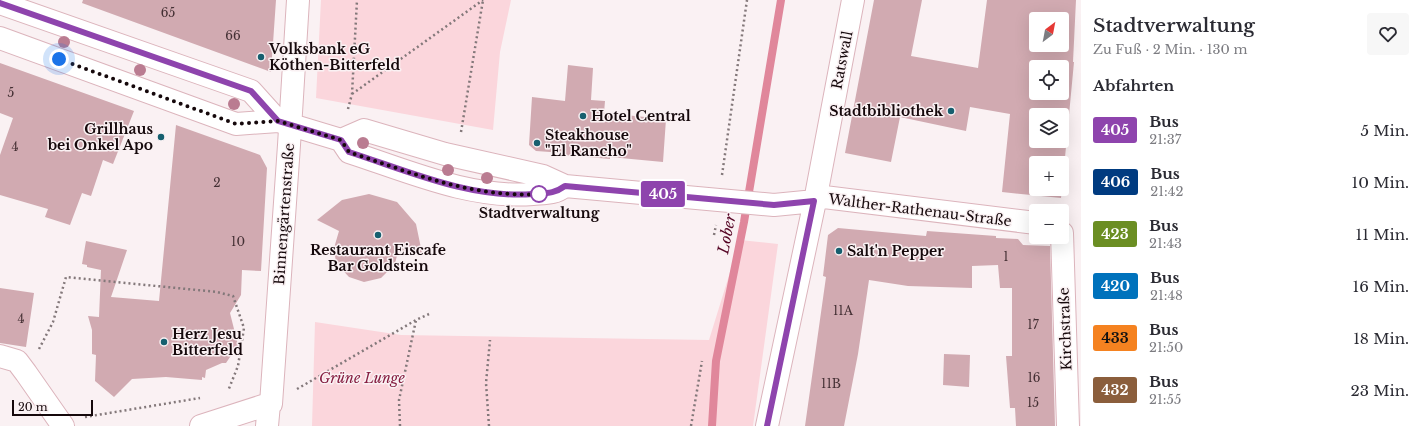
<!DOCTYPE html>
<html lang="de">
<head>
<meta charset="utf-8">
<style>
  body { margin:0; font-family:"Libre Baskerville",serif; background:#f7f7f7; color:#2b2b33; height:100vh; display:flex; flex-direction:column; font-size:15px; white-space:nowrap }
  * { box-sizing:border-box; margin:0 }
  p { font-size:13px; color:#7c7c81 }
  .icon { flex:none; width:22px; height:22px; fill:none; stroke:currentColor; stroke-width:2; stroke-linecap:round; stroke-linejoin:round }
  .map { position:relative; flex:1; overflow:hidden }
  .side { display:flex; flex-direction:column; background:#fff; width:340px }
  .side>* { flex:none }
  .badge { padding:0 8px; border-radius:3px; font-size:14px; line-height:26px }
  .needle { width:26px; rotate:32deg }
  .tools { position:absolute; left:1029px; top:12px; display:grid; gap:8px }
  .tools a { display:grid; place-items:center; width:40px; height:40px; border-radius:4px; background:#fff; box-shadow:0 4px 16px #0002; font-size:20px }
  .scale { position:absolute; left:12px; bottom:10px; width:81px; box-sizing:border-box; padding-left:4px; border:2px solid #15080b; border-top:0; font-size:11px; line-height:14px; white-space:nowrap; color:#15080b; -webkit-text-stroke:3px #faf1f3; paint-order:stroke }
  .you { position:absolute; width:20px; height:20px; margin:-10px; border:3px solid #fff; border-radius:50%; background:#1a73e8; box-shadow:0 0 0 6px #1a73e833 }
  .map>.badge { position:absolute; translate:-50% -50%; box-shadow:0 0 0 2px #fff }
  h2 { padding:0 12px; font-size:15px; line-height:36px }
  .round { display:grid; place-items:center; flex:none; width:42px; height:42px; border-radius:4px; background:#f7f7f7 }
  .summary { display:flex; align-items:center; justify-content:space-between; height:68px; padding:0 12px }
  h1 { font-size:19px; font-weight:600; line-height:30px }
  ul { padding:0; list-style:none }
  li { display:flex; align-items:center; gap:12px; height:52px; padding:0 12px }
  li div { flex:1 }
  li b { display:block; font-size:15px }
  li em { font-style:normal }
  li .badge { min-width:44px; font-weight:700; text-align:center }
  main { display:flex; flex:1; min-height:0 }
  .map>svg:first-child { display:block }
  .green { fill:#fbd6dc }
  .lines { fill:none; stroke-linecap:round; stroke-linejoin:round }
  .stream { stroke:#e0879b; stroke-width:8 }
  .building { fill:#d1aab1; fill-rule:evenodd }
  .minor-casing { stroke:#dcb4bc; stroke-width:24 }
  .path { stroke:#83787a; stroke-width:2.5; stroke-dasharray:2 3; stroke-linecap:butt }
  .minor { stroke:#fff; stroke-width:22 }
  .tree { fill:#ba7c91 }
  .line-casing { stroke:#fff; stroke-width:9 }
  .line { stroke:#8e44ad; stroke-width:6 }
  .walk { stroke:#15080b; stroke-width:4; stroke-dasharray:0 7.2 }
  .poi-dot { fill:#165f6f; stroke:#faf1f3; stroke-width:1.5 }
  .stop-dot { fill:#fff; stroke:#8e44ad; stroke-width:2 }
  .labels { text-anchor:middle; stroke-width:3; stroke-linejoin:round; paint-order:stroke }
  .number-label { font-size:12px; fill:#443034 }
  .poi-label { font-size:14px; font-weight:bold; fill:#15080b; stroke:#faf1f3; text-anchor:start }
  .street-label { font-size:14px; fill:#15080b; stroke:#faf1f3 }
  .stop-label { font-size:14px; font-weight:bold; fill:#15080b; stroke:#faf1f3 }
  .park-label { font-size:14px; font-style:italic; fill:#851d40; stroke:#faf1f3 }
  .water-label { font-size:15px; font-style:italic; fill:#540323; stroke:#faf1f3 }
</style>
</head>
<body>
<main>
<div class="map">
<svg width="1081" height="426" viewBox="0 0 1081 426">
  <rect width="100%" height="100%" fill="#faf1f3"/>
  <path class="green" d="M 321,0 L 511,0 L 500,52 L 493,130 L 316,98 Z
    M 740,240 L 778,244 L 753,426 L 312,426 L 315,322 L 401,335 L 709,340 Z"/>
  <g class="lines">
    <path class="stream" d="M 712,426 L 716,361 L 744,222 L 781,0"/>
  </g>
  <path class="building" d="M 83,0 L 276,0 L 271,72 L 82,3 Z
    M 874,0 L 922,0 L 911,56 L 978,68 L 987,0 L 1076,0 L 1073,62 L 1074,62 L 1062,189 L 1062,163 L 1036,163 L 1036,189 L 1062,189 L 1061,198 L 1002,192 L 1010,114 L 970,107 L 966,131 L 900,117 L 891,162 L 845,153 ZM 1036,19 L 1062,19 L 1062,45 L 1036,45 ZM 1036,67 L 1062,67 L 1062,93 L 1036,93 ZM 1036,115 L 1062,115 L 1062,141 L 1036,141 Z
    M 0,63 L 134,111 L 113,164 L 103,160 L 91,196 L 82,193 L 70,225 L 45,217 L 48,209 L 0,195 L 0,155 L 13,118 L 0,113 Z
    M 568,65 L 593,68 L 591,100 L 605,101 L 604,113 L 666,119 L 663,162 L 610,157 L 610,159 L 564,155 L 564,153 L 536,151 L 529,145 L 532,97 L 565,101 Z
    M 176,125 L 260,155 L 267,168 L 261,271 L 242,270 L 241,295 L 230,313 L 238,345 L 226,363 L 222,363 L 206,370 L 205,378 L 202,377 L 202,380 L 166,377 L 132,379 L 114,397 L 95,381 L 96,355 L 92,354 L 92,330 L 88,316 L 99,317 L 101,270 L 87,267 L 87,265 L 82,264 L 86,241 L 127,250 L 111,297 L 159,301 Z
    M 369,194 L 397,202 L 416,224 L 422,253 L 398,252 L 394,267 L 387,272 L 381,278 L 364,282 L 349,277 L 336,263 L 334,248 L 339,231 L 317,220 L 342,200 Z
    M 838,228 L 926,236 L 927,231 L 996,236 L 996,238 L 1018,239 L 1023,245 L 1050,246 L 1055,426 L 1016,426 L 1015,408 L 1010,408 L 1006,356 L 1012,356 L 1012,288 L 1000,288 L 998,265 L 972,266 L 972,288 L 908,286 L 869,280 L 858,354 L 844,426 L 805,426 L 826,277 L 823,276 L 828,235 Z
    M 0,288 L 34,293 L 26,347 L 0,343 Z
    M 944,354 L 970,355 L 969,387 L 943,385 Z"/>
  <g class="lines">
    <g class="minor-casing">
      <path id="minor" d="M 0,3 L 251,91 L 278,121
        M 0,38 L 236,124 L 278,121 L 341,140 L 364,130 L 445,154 L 543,176 L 565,186 L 774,205 L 815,201 L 824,197 L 1036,223
        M 341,140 L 349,152 C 408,171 470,199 533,194 C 546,193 554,194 565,186
        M 1062,233 L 1068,426
        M 0,356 L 17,361 L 26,373 L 63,426
        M 201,426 L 269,404
        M 267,426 L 269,404 L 271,404 L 289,145 L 298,0
        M 767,426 L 815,201 L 853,0"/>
    </g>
    <path class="path" d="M 352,94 L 483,0
      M 348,109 L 352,94 L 357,0
      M 461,132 L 483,0
      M 722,175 L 747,0
      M 714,235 L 716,225
      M 39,349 L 53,322 L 66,277 L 217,292 L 233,296 L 244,328 L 238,366 L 228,391
      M 297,389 L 416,320 L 429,314
      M 85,417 L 200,398
      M 400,426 L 399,400 L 416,320
      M 489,426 L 486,383 L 490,340
      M 691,426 L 702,361"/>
    <use href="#minor" class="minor"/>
  </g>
  <g class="tree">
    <circle cx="64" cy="42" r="6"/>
    <circle cx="140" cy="70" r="6"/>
    <circle cx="234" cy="104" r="6"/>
    <circle cx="363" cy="143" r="6"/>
    <circle cx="448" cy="170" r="6"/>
    <circle cx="487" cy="178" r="6"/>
  </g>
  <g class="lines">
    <g class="line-casing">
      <path id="line" d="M 0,3 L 251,91 L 278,121 L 341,140 L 349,152 C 408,171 470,199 533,194 C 546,193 554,194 565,186 L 774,205 L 814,201 L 767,426"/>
    </g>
    <use href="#line" class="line"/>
    <path class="walk" d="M 59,59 L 236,124 L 278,121 L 341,140 L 349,152 C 412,173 472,198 540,194 L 539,194"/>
  </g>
  <g class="poi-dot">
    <circle cx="261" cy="57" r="4"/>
    <circle cx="951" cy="111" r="4"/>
    <circle cx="583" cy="116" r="4"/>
    <circle cx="161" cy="137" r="4"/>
    <circle cx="537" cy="143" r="4"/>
    <circle cx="378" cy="235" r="4"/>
    <circle cx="839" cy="251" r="4"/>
    <circle cx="164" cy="342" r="4"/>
  </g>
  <circle class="stop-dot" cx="539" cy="194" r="8"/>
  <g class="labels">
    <g class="number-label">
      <text x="168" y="17">65</text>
      <text x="233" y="40">66</text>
      <text x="11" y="97">5</text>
      <text x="15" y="151">4</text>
      <text x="217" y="187">2</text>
      <text x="238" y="246">10</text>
      <text x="1006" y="261">1</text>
      <text x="843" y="315">11A</text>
      <text x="21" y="323">4</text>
      <text x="1033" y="329">17</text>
      <text x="1034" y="382">16</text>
      <text x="831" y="388">11B</text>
      <text x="1033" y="407">15</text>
    </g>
    <g class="poi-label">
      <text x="269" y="54">Volksbank eG<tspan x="269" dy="16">Köthen-Bitterfeld</tspan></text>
      <text x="943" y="116" text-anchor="end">Stadtbibliothek</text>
      <text x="591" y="121">Hotel Central</text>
      <text x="153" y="134" text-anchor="end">Grillhaus<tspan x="153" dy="16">bei Onkel Apo</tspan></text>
      <text x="545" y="140">Steakhouse<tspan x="545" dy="16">"El Rancho"</tspan></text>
      <text x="378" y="255" text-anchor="middle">Restaurant Eiscafe<tspan x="378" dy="16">Bar Goldstein</tspan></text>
      <text x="847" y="256">Salt'n Pepper</text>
      <text x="172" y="339">Herz Jesu<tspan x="172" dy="16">Bitterfeld</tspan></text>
    </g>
    <g class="street-label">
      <text transform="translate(842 60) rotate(-79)" y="5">Ratswall</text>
      <text transform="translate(920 210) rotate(7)" y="5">Walther-Rathenau-Straße</text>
      <text transform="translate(284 214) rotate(-86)" y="5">Binnengärtenstraße</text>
      <text transform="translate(1065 329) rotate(-92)" y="5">Kirchstraße</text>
    </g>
    <g class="stop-label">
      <text x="539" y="218">Stadtverwaltung</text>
    </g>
    <g class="park-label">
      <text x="362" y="383">Grüne Lunge</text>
    </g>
    <g class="water-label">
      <text transform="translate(727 234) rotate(-79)" y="5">Lober</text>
    </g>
  </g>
</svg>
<div class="tools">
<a><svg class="needle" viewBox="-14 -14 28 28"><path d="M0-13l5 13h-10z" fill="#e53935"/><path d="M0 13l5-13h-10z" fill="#7c7c81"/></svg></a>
<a><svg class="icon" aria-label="locate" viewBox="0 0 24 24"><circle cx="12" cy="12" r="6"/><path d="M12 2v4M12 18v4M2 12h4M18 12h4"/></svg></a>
<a><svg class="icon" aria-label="layers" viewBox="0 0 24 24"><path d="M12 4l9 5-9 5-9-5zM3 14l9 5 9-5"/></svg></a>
<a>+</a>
<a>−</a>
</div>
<div class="scale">20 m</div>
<div class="you" style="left:59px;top:59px"></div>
<b class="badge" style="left:663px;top:194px;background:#8e44ad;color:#fff">405</b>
</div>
<section class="side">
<div class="summary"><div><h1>Stadtverwaltung</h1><p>Zu Fuß · 2 Min. · 130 m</p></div><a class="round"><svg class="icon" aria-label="heart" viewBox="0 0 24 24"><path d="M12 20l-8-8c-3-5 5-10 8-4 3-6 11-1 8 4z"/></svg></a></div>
<h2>Abfahrten</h2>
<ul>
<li><span class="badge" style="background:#8e44ad;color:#fff">405</span><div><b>Bus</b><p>21:37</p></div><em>5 Min.</em></li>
<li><span class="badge" style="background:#003b80;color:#fff">406</span><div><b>Bus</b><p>21:42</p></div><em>10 Min.</em></li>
<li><span class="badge" style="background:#6b8e23;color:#fff">423</span><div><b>Bus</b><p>21:43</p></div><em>11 Min.</em></li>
<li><span class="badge" style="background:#0072bc;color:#fff">420</span><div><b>Bus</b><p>21:48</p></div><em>16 Min.</em></li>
<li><span class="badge" style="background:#f58220;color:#111">433</span><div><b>Bus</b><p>21:50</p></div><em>18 Min.</em></li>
<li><span class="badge" style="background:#8b5e3c;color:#fff">432</span><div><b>Bus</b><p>21:55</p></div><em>23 Min.</em></li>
</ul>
</section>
</main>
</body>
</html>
